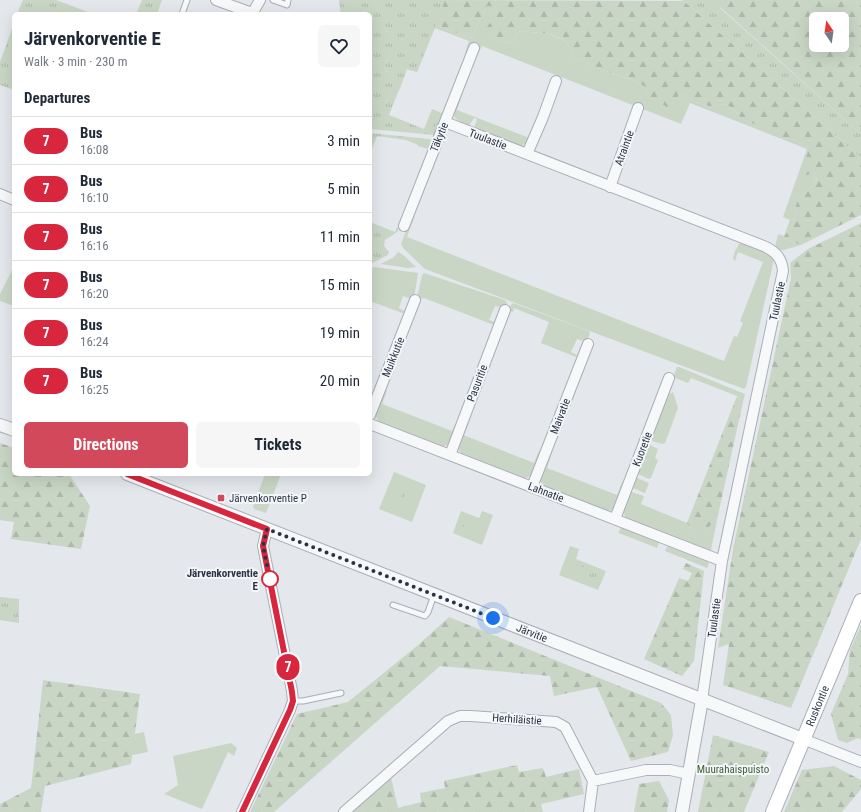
<!DOCTYPE html>
<html lang="en">
<head>
<meta charset="utf-8">
<style>
  body { margin:0; font-family:"Roboto Condensed",sans-serif; background:#f6f6f7; color:#1f2937; height:100vh; display:flex; flex-direction:column; font-size:15px; white-space:nowrap }
  * { box-sizing:border-box; margin:0 }
  p { font-size:13px; color:#747a83 }
  .icon { flex:none; width:22px; height:22px; fill:none; stroke:currentColor; stroke-width:2; stroke-linecap:round; stroke-linejoin:round }
  .map { position:relative; flex:1; overflow:hidden }
  .side { position:absolute; left:12px; top:12px; width:360px; height:464px; display:flex; flex-direction:column; background:#fff; border-radius:6px; box-shadow:0 4px 16px #0002 }
  .side>* { flex:none }
  .badge { padding:0 8px; border-radius:13px; font-size:14px; line-height:26px }
  .needle { width:26px; rotate:347deg }
  .controls { position:absolute; left:809px; top:12px; display:grid; gap:8px }
  .controls a { display:grid; place-items:center; width:40px; height:40px; border-radius:6px; background:#fff; box-shadow:0 4px 16px #0002; font-size:20px }
  .you { position:absolute; width:20px; height:20px; margin:-10px; border:3px solid #fff; border-radius:50%; background:#1a73e8; box-shadow:0 0 0 6px #1a73e833 }
  .map>.badge { position:absolute; translate:-50% -50%; box-shadow:0 0 0 2px #fff }
  h2 { padding:0 12px; font-size:15px; line-height:36px }
  .round { display:grid; place-items:center; flex:none; width:42px; height:42px; border-radius:6px; background:#f6f6f7 }
  .headline { display:flex; align-items:center; justify-content:space-between; height:68px; padding:0 12px }
  h1 { font-size:19px; font-weight:700; line-height:30px }
  .action { display:flex; gap:8px; margin-top:auto; padding:8px 12px }
  .action a { flex:1; height:46px; border-radius:6px; background:#d1495b; color:#fff; font-size:16px; font-weight:700; line-height:46px; text-align:center }
  .action a+a { background:#f6f6f7; color:#1f2937 }
  ul { padding:0; list-style:none }
  li { display:flex; align-items:center; gap:12px; height:48px; padding:0 12px; border-top:1px solid #e0e1e3 }
  li div { flex:1 }
  li b { display:block; font-size:15px }
  li em { font-style:normal }
  li .badge { min-width:44px; font-weight:700; text-align:center }
  .map>svg:first-child { display:block }
  .grass { fill:#c9d6c5 }
  .forest { fill:url(#forest-firs); fill-rule:evenodd }
  .park { fill:url(#park-tufts) }
  .lines { fill:none; stroke-linecap:round; stroke-linejoin:round }
  .service-casing { stroke:#a9aeb7; stroke-width:7 }
  .minor-casing { stroke:#a9aeb7; stroke-width:12 }
  .tertiary-casing { stroke:#a9aeb7; stroke-width:14 }
  .secondary-casing { stroke:#a9aeb7; stroke-width:16 }
  .service { stroke:#f7f8fa; stroke-width:5 }
  .minor { stroke:#f7f8fa; stroke-width:10 }
  .tertiary { stroke:#f7f8fa; stroke-width:12 }
  .secondary { stroke:#fff; stroke-width:14 }
  .line-casing { stroke:#fff; stroke-width:9 }
  .line { stroke:#d7263d; stroke-width:6 }
  .walk { stroke:#2b3445; stroke-width:4; stroke-dasharray:0 7.2 }
  .poi-dot { fill:#d1495b; stroke:#f4f6f9; stroke-width:1.5 }
  .stop-dot { fill:#fff; stroke:#d7263d; stroke-width:2 }
  .labels { text-anchor:middle; stroke-width:4; stroke-linejoin:round; paint-order:stroke }
  .street-label { font-size:11px; fill:#2b3445; stroke:#f4f6f9 }
  .poi-label { font-size:11px; fill:#2b3445; stroke:#f4f6f9; text-anchor:start }
  .stop-label { font-size:11px; font-weight:bold; fill:#2b3445; stroke:#f4f6f9; text-anchor:end }
  .park-label { font-size:11px; fill:#3f6138; stroke:#f4f6f9 }
</style>
</head>
<body>
<div class="map">
<svg width="861" height="812" viewBox="0 0 861 812">
  <defs>
    <pattern id="forest-firs" width="22" height="20" patternUnits="userSpaceOnUse"><rect width="22" height="20" fill="#c9d6c5"/><path d="M5 1l3.5 6h-7zM16 11l3.5 6h-7z" fill="#adb8ab"/></pattern>
    <pattern id="park-tufts" width="24" height="20" patternUnits="userSpaceOnUse"><rect width="24" height="20" fill="#c9d6c5"/><path d="M3 7l-1-3M5 7V3M7 7l1-3M15 17l-1-3M17 17v-4M19 17l1-3" fill="none" stroke="#adb8ab"/></pattern>
  </defs>
  <rect width="100%" height="100%" fill="#e4e7ec"/>
  <path class="grass" d="M 339,0 L 434,25 L 471,38 L 487,6 L 495,7 L 497,13 L 490,36 L 505,43 L 513,41 L 520,31 L 549,34 L 566,41 L 573,56 L 597,68 L 634,81 L 646,87 L 650,97 L 684,94 C 691,100 701,105 710,106 C 717,107 722,102 729,106 C 738,113 742,122 755,124 L 762,117 L 769,116 L 781,137 L 795,140 L 809,148 L 814,173 L 817,180 L 806,193 L 797,199 L 794,223 L 783,238 L 801,245 L 780,251 L 775,247 L 778,234 L 784,236 L 790,220 L 783,217 L 807,149 L 690,103 L 681,124 L 482,46 L 479,52 L 477,51 L 465,53 L 469,41 L 435,28 L 417,72 L 407,69 L 399,91 L 370,14 L 341,14 Z
    M 461,94 L 462,95 L 457,110 L 527,137 L 529,137 L 527,143 L 522,145 L 517,146 L 474,128 L 477,119 L 474,118 L 469,126 C 447,117 453,113 461,94 Z
    M 413,217 L 414,218 L 407,237 L 724,361 L 734,336 L 737,337 L 743,323 L 740,321 L 763,262 L 738,252 L 735,261 L 733,259 L 735,251 L 739,244 L 742,243 L 766,253 L 774,259 L 746,387 L 744,389 L 425,269 L 404,249 L 401,244 L 411,218 Z
    M 398,252 L 402,254 L 416,267 L 408,268 L 381,264 L 394,257 Z
    M 14,266 L 14,306 L 0,301 L 0,294 Z
    M 375,267 L 418,273 L 414,298 L 412,299 L 403,296 L 399,308 L 404,311 L 405,314 L 370,301 L 370,268 Z
    M 424,273 L 505,300 L 507,303 L 505,308 L 495,306 L 489,320 L 495,322 L 494,329 L 493,328 L 494,325 L 424,298 L 419,299 L 417,298 L 422,275 Z
    M 513,303 L 589,331 L 590,334 L 586,342 L 577,339 L 571,352 L 577,355 L 576,357 L 541,343 L 549,322 L 514,308 L 513,312 L 509,311 L 511,305 Z
    M 677,367 L 679,367 L 745,394 L 743,402 L 737,396 L 691,378 L 688,383 L 675,378 L 674,375 Z
    M 385,390 L 387,391 L 382,404 L 452,431 L 458,419 L 449,444 L 442,447 L 379,422 L 375,415 Z
    M 673,392 L 678,408 L 665,443 L 662,444 L 652,441 L 651,439 L 668,395 Z
    M 468,423 L 469,423 L 464,435 L 466,436 L 534,463 L 539,451 L 540,452 L 533,475 L 524,479 L 462,455 L 458,448 Z
    M 650,445 L 658,449 L 655,458 L 658,460 L 651,478 L 649,479 L 638,474 L 638,472 L 648,446 Z
    M 549,456 L 551,456 L 547,468 L 617,495 L 622,482 L 624,483 L 613,510 L 607,511 L 544,487 L 540,480 Z
    M 394,472 L 426,485 L 412,522 L 379,509 Z
    M 265,474 L 281,474 L 266,513 L 254,509 L 253,507 Z
    M 637,478 L 649,483 L 645,493 L 633,488 L 632,487 L 635,479 Z
    M 631,492 L 644,496 L 641,504 L 687,523 L 690,528 L 706,531 L 718,515 L 711,550 L 707,551 L 626,519 L 623,511 L 629,493 Z
    M 461,511 L 479,518 L 482,511 L 493,515 L 482,545 L 453,533 Z
    M 621,527 L 659,542 L 657,548 L 619,533 L 619,532 Z
    M 570,546 L 579,549 L 576,559 L 606,571 L 598,590 L 559,575 Z
    M 669,546 L 707,561 L 709,563 L 707,568 L 665,551 L 667,547 Z
    M 144,732 L 148,752 L 113,759 L 109,739 Z
    M 231,743 L 237,748 L 234,756 L 228,752 L 202,809 L 164,794 L 178,785 L 173,756 Z"/>
  <path class="forest" d="M 426,0 L 684,1 L 861,158 L 861,215 L 801,245 L 783,238 L 794,223 L 797,199 L 806,193 L 817,180 L 814,173 L 806,175 L 803,170 L 809,148 L 795,140 L 781,137 L 771,130 L 773,124 L 769,117 L 762,117 L 755,124 C 741,122 739,113 729,106 C 722,102 716,107 710,106 C 701,105 691,100 684,94 L 679,94 L 675,103 L 667,107 L 650,97 L 646,87 L 634,81 L 597,68 L 573,56 L 566,41 L 550,34 L 520,31 L 513,41 L 505,43 L 490,36 L 487,27 L 497,13 L 495,7 L 487,6 L 471,38 L 434,25 Z
    M 723,0 L 861,0 L 861,134 L 720,7 ZM 816,19 L 842,19 L 842,45 L 816,45 Z
    M 861,223 L 861,539 L 791,708 L 723,685 L 729,644 L 718,648 L 733,549 L 791,278 L 790,263 L 808,249 Z
    M 737,396 L 743,402 L 718,515 L 706,531 C 697,531 692,531 687,523 Z
    M 0,443 L 14,448 L 14,474 L 69,474 L 90,506 L 81,549 L 11,539 L 14,522 L 0,520 Z
    M 686,563 L 704,571 L 694,661 L 682,676 L 644,659 L 679,578 L 688,581 L 692,573 L 683,569 Z
    M 449,617 L 661,703 L 671,715 L 673,735 L 668,752 L 631,761 L 597,687 L 554,696 L 550,676 L 440,666 L 274,812 L 250,812 L 297,714 L 348,702 L 417,646 Z
    M 861,625 L 861,740 L 858,738 L 847,743 L 838,740 L 831,714 L 848,674 L 850,650 Z
    M 43,680 L 140,694 L 131,764 L 45,786 L 41,812 L 0,812 L 0,804 L 31,788 Z
    M 713,735 L 769,752 L 744,812 L 698,812 Z
    M 517,765 L 519,772 L 543,768 L 546,777 L 579,769 L 584,794 L 541,804 L 543,812 L 351,812 L 391,777 L 398,808 L 421,802 L 420,793 L 445,788 L 444,781 Z
    M 834,766 L 861,780 L 861,789 L 842,812 L 784,812 L 802,770 Z
    M 659,781 L 669,800 L 667,812 L 634,812 L 639,784 Z"/>
  <path class="park" d="M 23,0 L 56,0 L 93,14 L 17,14 Z
    M 142,0 L 162,0 L 157,14 L 136,14 Z
    M 339,0 L 445,0 L 417,72 L 407,69 L 389,115 L 424,129 L 432,109 L 442,113 L 443,114 L 435,135 L 370,129 L 370,14 L 341,14 Z
    M 680,0 L 723,0 L 720,8 L 861,134 L 861,158 L 684,1 Z
    M 14,23 L 14,90 L 0,85 L 0,62 Z
    M 370,133 L 429,139 L 433,141 L 428,149 L 418,146 L 418,145 L 406,140 L 377,136 L 370,154 Z
    M 370,222 L 395,232 L 397,227 L 399,229 L 397,232 L 385,240 L 384,246 L 389,252 L 388,255 L 370,264 Z
    M 405,486 L 415,490 L 407,511 L 397,507 Z
    M 467,517 L 483,523 L 478,535 L 462,529 Z
    M 582,565 L 601,573 L 596,586 L 577,579 Z
    M 0,597 L 19,599 L 19,623 L 0,620 Z"/>
  <g class="lines">
    <g class="service-casing">
      <path id="service" d="M 273,0 L 287,5 L 288,0
        M 182,14 L 187,0
        M 393,605 L 425,616 L 428,612 L 434,595
        M 293,701 L 303,701 L 341,693"/>
    </g>
    <g class="minor-casing">
      <path id="minor" d="M 216,0 L 252,13
        M 252,14 L 260,0
        M 445,122 L 766,247 C 777,253 782,259 783,271 L 722,561 L 702,700
        M 527,154 L 543,117 L 556,81
        M 610,187 L 638,108
        M 0,194 L 14,200
        M 404,226 L 474,48
        M 370,415 L 415,300
        M 370,424 L 722,561
        M 450,455 L 505,310
        M 532,487 L 588,344
        M 615,519 L 669,378
        M 803,739 L 861,762
        M 242,812 L 290,710 L 293,701 L 292,691 L 263,546 L 267,529
        M 344,812 L 448,721 L 460,716 L 471,716 L 556,722 L 565,727 L 593,781 L 646,770 L 670,770 L 689,774
        M 589,812 L 593,781"/>
    </g>
    <g class="tertiary-casing">
      <g id="tertiary">
        <path d="M 0,425 L 14,430"/>
        <path id="s1" d="M 127,474 L 803,739"/>
        <path d="M 682,812 L 702,700"/>
      </g>
    </g>
    <g class="secondary-casing">
      <g id="secondary">
        <path id="s2" d="M 773,812 L 861,601"/>
      </g>
    </g>
    <use href="#service" class="service"/>
    <use href="#minor" class="minor"/>
    <use href="#tertiary" class="tertiary"/>
    <use href="#secondary" class="secondary"/>
  </g>
  <g class="lines">
    <g class="line-casing">
      <path id="line" d="M 127,474 L 267,529 L 263,546 L 292,692 L 293,701 L 290,710 L 242,812"/>
    </g>
    <use href="#line" class="line"/>
    <path class="walk" d="M 270,579 L 263,546 L 267,529 L 493,618"/>
  </g>
  <rect class="poi-dot" x="217" y="494" width="8" height="8" rx="2"/>
  <circle class="stop-dot" cx="270" cy="579" r="8"/>
  <g class="labels">
    <g class="street-label">
      <text transform="translate(439 137) rotate(-68)" y="4">Täkytie</text>
      <text transform="translate(488 139) rotate(21)" y="4">Tuulastie</text>
      <text transform="translate(624 148) rotate(-70)" y="4">Atraintie</text>
      <text transform="translate(777 301) rotate(-78)" y="4">Tuulastie</text>
      <text transform="translate(393 357) rotate(-68)" y="4">Muikkutie</text>
      <text transform="translate(477 383) rotate(-69)" y="4">Pasuritie</text>
      <text transform="translate(560 416) rotate(-69)" y="4">Maivatie</text>
      <text transform="translate(642 449) rotate(-69)" y="4">Kuoretie</text>
      <text transform="translate(546 492) rotate(21)" y="4">Lahnatie</text>
      <text transform="translate(714 618) rotate(-82)" y="4">Tuulastie</text>
      <text dy="4" stroke="none"><textPath href="#s1" startOffset="435">Järvitie</textPath></text>
      <text dy="4" stroke="none"><textPath href="#s2" startOffset="115">Ruskontie</textPath></text>
      <text transform="translate(517 719) rotate(4)" y="4">Herhiläistie</text>
    </g>
    <g class="poi-label">
      <text x="229" y="502">Järvenkorventie P</text>
    </g>
    <g class="stop-label">
      <text x="258" y="577">Järvenkorventie<tspan x="258" dy="13">E</tspan></text>
    </g>
    <g class="park-label">
      <text x="733" y="773">Muurahaispuisto</text>
    </g>
  </g>
</svg>
<div class="controls">
<a><svg class="needle" viewBox="-14 -14 28 28"><path d="M0-13l5 13h-10z" fill="#e53935"/><path d="M0 13l5-13h-10z" fill="#747a83"/></svg></a>
</div>
<div class="you" style="left:493px;top:618px"></div>
<b class="badge" style="left:288px;top:667px;background:#d7263d;color:#fff">7</b>
<section class="side">
<div class="headline"><div><h1>Järvenkorventie E</h1><p>Walk · 3 min · 230 m</p></div><a class="round"><svg class="icon" aria-label="heart" viewBox="0 0 24 24"><path d="M12 20l-8-8c-3-5 5-10 8-4 3-6 11-1 8 4z"/></svg></a></div>
<h2>Departures</h2>
<ul>
<li><span class="badge" style="background:#d7263d;color:#fff">7</span><div><b>Bus</b><p>16:08</p></div><em>3 min</em></li>
<li><span class="badge" style="background:#d7263d;color:#fff">7</span><div><b>Bus</b><p>16:10</p></div><em>5 min</em></li>
<li><span class="badge" style="background:#d7263d;color:#fff">7</span><div><b>Bus</b><p>16:16</p></div><em>11 min</em></li>
<li><span class="badge" style="background:#d7263d;color:#fff">7</span><div><b>Bus</b><p>16:20</p></div><em>15 min</em></li>
<li><span class="badge" style="background:#d7263d;color:#fff">7</span><div><b>Bus</b><p>16:24</p></div><em>19 min</em></li>
<li><span class="badge" style="background:#d7263d;color:#fff">7</span><div><b>Bus</b><p>16:25</p></div><em>20 min</em></li>
</ul>
<div class="action"><a>Directions</a><a>Tickets</a></div>
</section>
</div>
</body>
</html>
